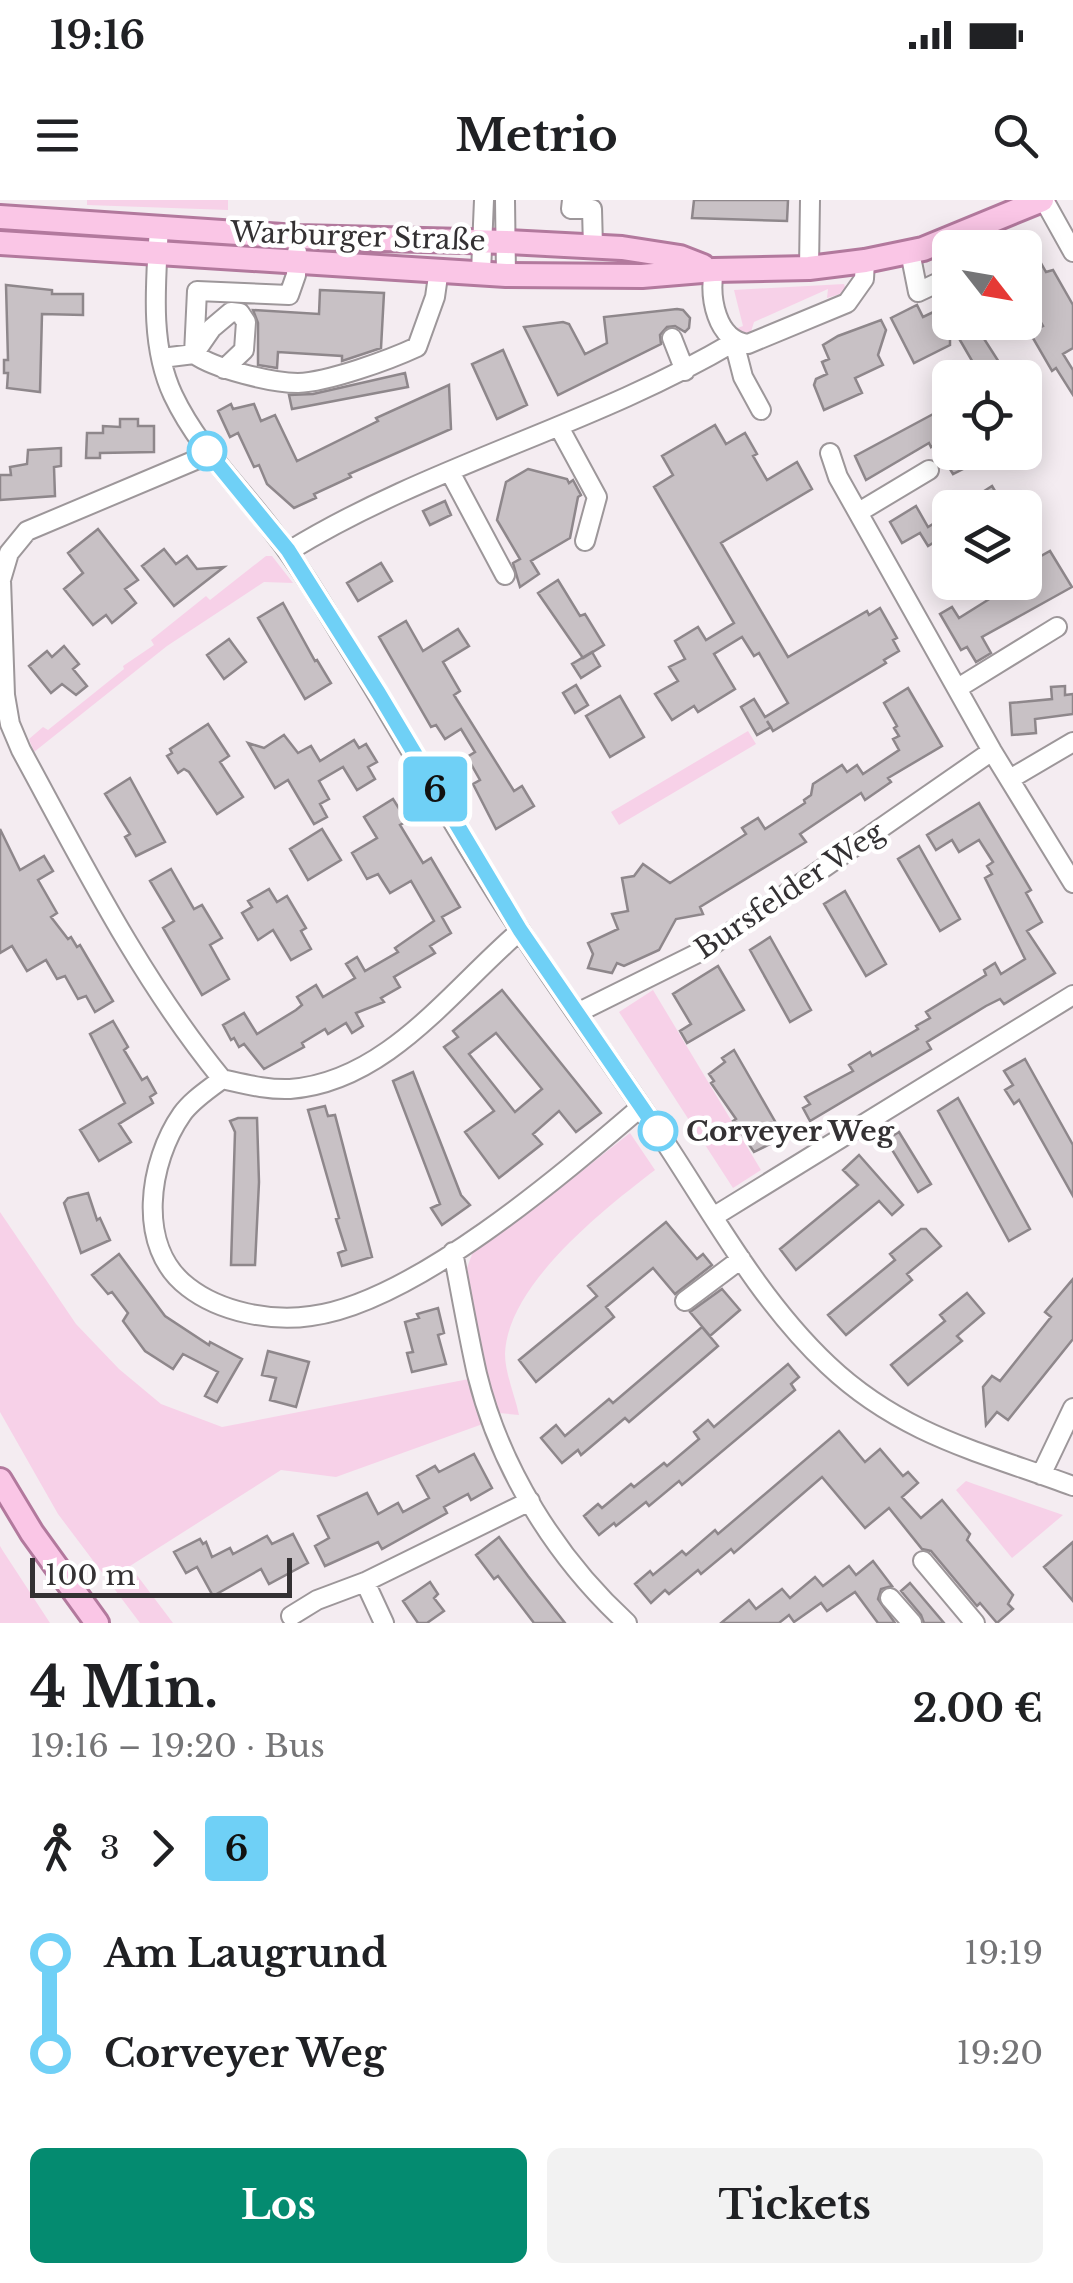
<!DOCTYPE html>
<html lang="de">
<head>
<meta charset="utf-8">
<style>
  body { margin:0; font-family:"Libre Baskerville",serif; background:#f2f2f2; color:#202124; height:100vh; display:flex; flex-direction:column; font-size:38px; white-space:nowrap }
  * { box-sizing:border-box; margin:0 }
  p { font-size:32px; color:#757577 }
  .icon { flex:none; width:55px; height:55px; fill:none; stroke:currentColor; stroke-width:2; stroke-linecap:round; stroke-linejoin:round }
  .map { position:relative; height:1423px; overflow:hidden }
  .drawer { display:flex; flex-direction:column; background:#fff; flex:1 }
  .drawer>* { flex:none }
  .badge { padding:0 20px; border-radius:8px; font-size:35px; line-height:65px }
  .needle { width:65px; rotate:121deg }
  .controls { position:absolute; left:932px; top:30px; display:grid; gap:20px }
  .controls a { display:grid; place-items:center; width:110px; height:110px; border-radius:15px; background:#fff; box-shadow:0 5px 25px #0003; font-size:50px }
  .scale { position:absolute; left:30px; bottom:25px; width:262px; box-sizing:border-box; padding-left:10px; border:5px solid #343133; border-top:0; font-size:28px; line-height:35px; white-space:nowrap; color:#343133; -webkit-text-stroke:8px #fff; paint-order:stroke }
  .map>.badge { position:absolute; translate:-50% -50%; box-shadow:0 0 0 5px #fff }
  .legs { display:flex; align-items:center; gap:15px; height:110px; padding:0 30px; font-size:32px }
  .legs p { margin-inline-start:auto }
  .overview { display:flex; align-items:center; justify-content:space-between; height:170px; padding:0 30px }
  h1 { font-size:55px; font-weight:800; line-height:75px }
  .primary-button { display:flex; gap:20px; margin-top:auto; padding:20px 30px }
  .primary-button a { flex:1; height:115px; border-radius:15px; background:#048b70; color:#fff; font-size:40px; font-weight:800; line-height:115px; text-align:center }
  .primary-button a+a { background:#f2f2f2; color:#202124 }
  ul { padding:0 30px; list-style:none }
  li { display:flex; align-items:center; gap:35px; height:100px; font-size:38px }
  li i { display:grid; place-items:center; width:15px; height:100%; margin:0 12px; background:currentColor }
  li i::after { content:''; width:25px; height:25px; margin:-12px; border:8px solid; border-radius:50%; background:#fff }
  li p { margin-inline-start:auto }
  li:first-child i { background:linear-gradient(#0000 50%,currentColor 0) }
  li:last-child i { background:linear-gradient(currentColor 50%,#0000 0) }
  .status { display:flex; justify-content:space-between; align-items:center; height:70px; padding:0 50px; background:#fff; direction:ltr }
  .status svg { height:28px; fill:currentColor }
  header { display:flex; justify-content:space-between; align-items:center; height:130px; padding:0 30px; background:#fff; font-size:45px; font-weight:800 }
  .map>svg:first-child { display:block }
  .green { fill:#f7d1e8 }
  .building { fill:#c8c1c5; stroke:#8e878b; stroke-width:2.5; fill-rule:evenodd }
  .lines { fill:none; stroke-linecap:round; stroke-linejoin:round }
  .minor-casing { stroke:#9d979a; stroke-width:22 }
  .major-casing { stroke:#b2799d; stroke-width:28 }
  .minor { stroke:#fff; stroke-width:18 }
  .major { stroke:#fac6e6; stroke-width:22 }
  .line-1-casing { stroke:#fff; stroke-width:22 }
  .line-1 { stroke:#6fd0f6; stroke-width:15 }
  .stop-1-dot { fill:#fff; stroke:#6fd0f6; stroke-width:5 }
  .labels { text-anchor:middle; stroke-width:9; stroke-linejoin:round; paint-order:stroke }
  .street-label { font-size:28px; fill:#343133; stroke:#fff }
  .stop-label { font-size:28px; font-weight:bold; fill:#343133; stroke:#fff; text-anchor:start }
</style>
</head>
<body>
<div class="status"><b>19:16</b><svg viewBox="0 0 49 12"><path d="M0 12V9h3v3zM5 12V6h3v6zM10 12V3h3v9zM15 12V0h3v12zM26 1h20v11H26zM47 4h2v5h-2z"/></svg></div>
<header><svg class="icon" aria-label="menu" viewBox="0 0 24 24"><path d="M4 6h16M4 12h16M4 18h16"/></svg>Metrio<svg class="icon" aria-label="search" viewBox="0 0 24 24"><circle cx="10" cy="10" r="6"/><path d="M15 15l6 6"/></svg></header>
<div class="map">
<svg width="1073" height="1423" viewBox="0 0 1073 1423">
  <rect width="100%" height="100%" fill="#f4ecf1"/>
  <path class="green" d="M 87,0 L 228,0 L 228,10 L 87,5 Z
    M 844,84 L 847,92 L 827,98 L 828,89 L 754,122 L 749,138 L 732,130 L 743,126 L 734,90 Z
    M 266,356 L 272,356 L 293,383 L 264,382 L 167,446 L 34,552 L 29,539 L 43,527 L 48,530 L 124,469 L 123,466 L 154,445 L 151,440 L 206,396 L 210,400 Z
    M 748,531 L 756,544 L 619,625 L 611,612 Z
    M 653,790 L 761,970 L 733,988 L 619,812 Z
    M 630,933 L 655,970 C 604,1009 507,1085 505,1154 C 505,1173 515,1196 519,1215 L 499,1213 L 486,1174 L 467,1068 L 474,1049 L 549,997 Z
    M 0,1012 L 76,1124 L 119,1169 L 161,1204 L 222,1227 L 474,1178 L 491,1221 L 336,1277 L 281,1270 L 130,1366 L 173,1423 L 140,1423 L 58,1314 L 0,1212 Z
    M 966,1281 L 974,1284 L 1063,1315 L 1012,1358 L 956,1290 Z
    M 0,1346 L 3,1351 L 50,1423 L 0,1423 Z"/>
  <path class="building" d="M 694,0 L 788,0 L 787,21 L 692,18 Z
    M 1037,56 L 1046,72 L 1053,70 L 1073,105 L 1073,148 L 1063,154 L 1073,170 L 1073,195 L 1056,168 L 1052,171 L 1030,133 L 1043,126 L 1025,95 L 1025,61 Z
    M 6,85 L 52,90 L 52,94 L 83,94 L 83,115 L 42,114 L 40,192 L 7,188 L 8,173 L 4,173 L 4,160 L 8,160 Z
    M 320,90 L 384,93 L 381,148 L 342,161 L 342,156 L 278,152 L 277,168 L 258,165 L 258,123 L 253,110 L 319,114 Z
    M 950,104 L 950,122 L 996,122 L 979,131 L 1004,170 L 992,178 L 982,178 L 950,123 L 950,145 L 914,163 L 891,118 L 917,105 L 923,117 Z
    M 677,109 L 683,110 L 690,118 L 689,128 L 685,132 L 675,126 L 667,127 L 660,135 L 661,144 L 558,195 L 524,127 L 563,122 L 569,124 L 585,154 L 607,143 L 604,117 Z
    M 881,120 L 886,130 L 878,155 L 883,165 L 855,178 L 862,193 L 824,210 L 814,185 L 816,179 L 827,174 L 822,162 L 829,159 L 823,145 L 838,136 Z
    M 503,150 L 527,205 L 497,219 L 472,164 Z
    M 405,173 L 408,187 L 292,209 L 289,195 L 313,194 Z
    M 449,185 L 451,229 L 349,274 L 351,277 L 314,294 L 316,298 L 294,308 L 267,284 L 259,265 L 254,267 L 238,233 L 230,237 L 218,211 L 231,204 L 233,209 L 254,204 L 261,221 L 275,215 L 297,261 L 378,221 L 376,218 Z
    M 950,205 L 950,252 L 958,252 L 967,267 L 953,274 L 935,244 L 931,247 L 929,243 L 866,280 L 855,256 Z
    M 120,219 L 138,219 L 138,226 L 154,226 L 154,252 L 100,253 L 100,258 L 86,258 L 87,233 L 103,233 L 103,226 L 120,227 Z
    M 715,225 L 726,244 L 745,233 L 757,254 L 753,256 L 767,280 L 797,262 L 812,289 L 721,343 L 788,457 L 867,411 L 869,415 L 880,408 L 897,438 L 893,440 L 899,451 L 884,460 L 886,463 L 773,531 L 767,521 L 771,527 L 757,535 L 741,507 L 754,499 L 765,517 L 788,503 L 759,453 L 754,456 L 742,437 L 714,454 L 735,489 L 698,512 L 694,506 L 672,520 L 655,494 L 678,481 L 669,467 L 685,459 L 675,441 L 698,427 L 706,440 L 734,423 L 654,287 L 673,275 L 662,256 Z
    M 61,248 L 61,266 L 54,267 L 55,296 L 0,300 L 0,275 L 11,275 L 10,267 L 27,264 L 28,250 Z
    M 528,269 L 567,279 L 569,283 L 573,280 L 581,295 L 578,297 L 570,338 L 531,361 L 539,374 L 520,387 L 513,363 L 520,359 L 497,320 L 506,282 Z
    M 992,286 L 1005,308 L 963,308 L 983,296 L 981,293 Z
    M 445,301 L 451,315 L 430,325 L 423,311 Z
    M 916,306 L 928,327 L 933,324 L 941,338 L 928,346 L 920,333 L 902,343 L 890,322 Z
    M 98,329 L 138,380 L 125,389 L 136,403 L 112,423 L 106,415 L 93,425 L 64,389 L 83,373 L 68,353 Z
    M 164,349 L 176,364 L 187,356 L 197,369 L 224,367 L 174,406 L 142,366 Z
    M 1050,351 L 1072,387 L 982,437 L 991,453 L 976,462 L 967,447 L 961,450 L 940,414 L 952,407 L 959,418 L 991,398 L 986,391 L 1001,382 L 1025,382 L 1025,365 Z
    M 381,363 L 392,381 L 358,401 L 347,383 Z
    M 558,380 L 580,416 L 585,414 L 604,445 L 583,458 L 538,393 Z
    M 283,403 L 315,461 L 317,460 L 331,483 L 305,499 L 258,418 Z
    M 406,421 L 423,451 L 458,429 L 469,446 L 443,462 L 460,491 L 454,495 L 514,591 L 522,586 L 534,606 L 496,629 L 473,584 L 480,580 L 467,557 L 475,552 L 461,529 L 445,539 L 436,525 L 431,527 L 379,437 Z
    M 229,439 L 246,462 L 224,479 L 207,455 Z
    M 64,446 L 79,464 L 73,469 L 87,486 L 76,495 L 62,484 L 51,493 L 29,466 L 47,451 L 52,457 Z
    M 592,452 L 600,466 L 581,478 L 572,464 Z
    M 576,485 L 588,505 L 575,513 L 563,493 Z
    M 1065,486 L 1065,495 L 1073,494 L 1073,514 L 1035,519 L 1036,533 L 1012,535 L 1010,503 L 1052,499 L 1051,487 Z
    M 908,488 L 942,546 L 888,578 L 891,582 L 865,600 L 861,593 L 800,634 L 806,642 L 700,707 L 703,714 L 676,719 L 659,750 L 624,766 L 617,763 L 612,773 L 588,768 L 593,754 L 588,743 L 618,729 L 612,714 L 628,711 L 622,678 L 634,676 L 643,664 L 670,683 L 746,634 L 742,628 L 758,618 L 765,629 L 805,603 L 804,600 L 811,595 L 813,584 L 842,565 L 847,572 L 857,565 L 863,574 L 899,550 L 893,539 L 899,536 L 894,528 L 897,526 L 884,503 Z
    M 620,496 L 644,537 L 610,557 L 586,516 Z
    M 208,524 L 229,556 L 220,562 L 243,597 L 217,614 L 189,572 L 184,569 L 178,573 L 167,556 L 172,553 L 170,549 Z
    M 284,535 L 298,553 L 311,546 L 320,561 L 354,540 L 359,548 L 366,544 L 377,562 L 368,567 L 375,579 L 357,590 L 343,567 L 319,581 L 329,599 L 320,604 L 327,617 L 314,624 L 288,580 L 275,588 L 248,543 L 264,548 Z
    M 130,578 L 165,642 L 136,656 L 125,637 L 130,634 L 105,594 Z
    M 393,599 L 407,621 L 400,625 L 423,663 L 431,658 L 460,707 L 442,717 L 451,733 L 430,746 L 435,753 L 394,777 L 400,787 L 381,798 L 384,802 L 356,813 L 363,826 L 352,833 L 346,823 L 328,834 L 325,829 L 302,843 L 304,847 L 264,869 L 244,844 L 239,847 L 234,838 L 231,840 L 223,825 L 244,813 L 257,834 L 296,810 L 302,805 L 297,797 L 316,785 L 323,797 L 355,778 L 346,764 L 357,757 L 365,771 L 398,752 L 395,748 L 434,721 L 411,681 L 390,693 L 378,674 L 367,679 L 352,653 L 377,638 L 364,617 Z
    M 979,603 L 1031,690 L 1026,693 L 1042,722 L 1027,731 L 1055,773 L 1004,804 L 1000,799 L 986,806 L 927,842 L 931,849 L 810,921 L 803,908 L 810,904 L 805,897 L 853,871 L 849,865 L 870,852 L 872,856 L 918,829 L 916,826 L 930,818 L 926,812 L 986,775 L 984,770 L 995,763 L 1001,774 L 1025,759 L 985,678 L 992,674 L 987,666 L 993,662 L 979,640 L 959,652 L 952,640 L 936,650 L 927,635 Z
    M 0,629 L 20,670 L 44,656 L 53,671 L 38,680 L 57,713 L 51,717 L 68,739 L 71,737 L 77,747 L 80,745 L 113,801 L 95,812 L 86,796 L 78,799 L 65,776 L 57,779 L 46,760 L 27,771 L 12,746 L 0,753 Z
    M 322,629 L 341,660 L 308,680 L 290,649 Z
    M 919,646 L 960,719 L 940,731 L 898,659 Z
    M 171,669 L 194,709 L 202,705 L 222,738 L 210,745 L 229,779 L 202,795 L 163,728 L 174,721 L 150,681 Z
    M 269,689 L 277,702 L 287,696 L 306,728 L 301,731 L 311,749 L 291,760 L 273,730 L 258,740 L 242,713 L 252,707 L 248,701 Z
    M 845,691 L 886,764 L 866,776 L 824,704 Z
    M 770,737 L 811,810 L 790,822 L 750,750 Z
    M 718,766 L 744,810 L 687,843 L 680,831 L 691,824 L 673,794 Z
    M 502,790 L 601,913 L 576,932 L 559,911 L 533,934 L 542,944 L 499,978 L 465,932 L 494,911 L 444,847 L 458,837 L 453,831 ZM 496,833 L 542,889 L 515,912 L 469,854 Z
    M 113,821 L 128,847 L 124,850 L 142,880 L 147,877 L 156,893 L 150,897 L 153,903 L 119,924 L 131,942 L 99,961 L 80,930 L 125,903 L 90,834 Z
    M 734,850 L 784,937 L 754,952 L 733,921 L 736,919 L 711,883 L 714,881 L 709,874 L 725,862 L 722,858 Z
    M 1025,859 L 1073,945 L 1073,996 L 1019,900 L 1014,904 L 1005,890 L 1013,885 L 1004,871 Z
    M 413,872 L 461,995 L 470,1005 L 442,1025 L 431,1008 L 440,1004 L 393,881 Z
    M 958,898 L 1030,1029 L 1009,1041 L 938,911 Z
    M 325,906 L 328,916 L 335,915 L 372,1057 L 342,1066 L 338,1053 L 346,1050 L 336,1019 L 339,1018 L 308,910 Z
    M 238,918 L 257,918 L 259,982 L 255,1065 L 231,1065 L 235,932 L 230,921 Z
    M 899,932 L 931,984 L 918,992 L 886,940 Z
    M 859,955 L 903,1005 L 892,1015 L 879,1001 L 796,1070 L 780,1049 L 858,985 L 843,970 Z
    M 88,993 L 97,1020 L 100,1018 L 110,1040 L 81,1053 L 64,1003 L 68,998 Z
    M 666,1022 L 697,1059 L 703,1054 L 712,1065 L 675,1094 L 653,1068 L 606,1107 L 614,1117 L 536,1182 L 519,1160 L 597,1096 L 588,1086 Z
    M 921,1029 L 926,1029 L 941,1046 L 907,1074 L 912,1080 L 846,1135 L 828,1115 L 895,1060 L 890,1054 Z
    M 119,1054 L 165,1116 L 209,1145 L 210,1142 L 242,1159 L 217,1202 L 205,1196 L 218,1172 L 183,1154 L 173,1169 L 145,1151 L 123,1121 L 128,1113 L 112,1092 L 108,1094 L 92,1075 Z
    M 1073,1079 L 1073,1139 L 1008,1220 L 997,1212 L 986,1225 L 983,1187 L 992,1176 L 1000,1181 L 1051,1117 L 1045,1112 Z
    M 722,1089 L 740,1110 L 710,1136 L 690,1112 Z
    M 967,1093 L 984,1113 L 957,1136 L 962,1141 L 908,1185 L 891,1165 L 945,1121 L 940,1115 Z
    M 438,1108 L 444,1133 L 438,1135 L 446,1164 L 412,1172 L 407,1153 L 413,1152 L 405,1122 L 419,1118 L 417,1114 Z
    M 702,1127 L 718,1146 L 629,1222 L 625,1218 L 581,1255 L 578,1250 L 562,1263 L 541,1238 L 556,1225 L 565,1236 L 609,1199 L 613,1203 Z
    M 268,1151 L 309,1162 L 296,1207 L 270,1200 L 276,1178 L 262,1175 Z
    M 788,1164 L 799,1177 L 791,1184 L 795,1190 L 682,1285 L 679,1281 L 649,1306 L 646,1302 L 616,1326 L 614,1323 L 599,1335 L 584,1316 L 598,1304 L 602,1308 L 631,1284 L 634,1287 L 664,1263 L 667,1266 L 699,1239 L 694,1232 L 708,1220 L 714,1227 Z
    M 839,1231 L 865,1262 L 880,1249 L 903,1276 L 908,1272 L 918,1283 L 902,1297 L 921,1318 L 942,1300 L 970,1334 L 967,1340 L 1013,1395 L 1008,1404 L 1013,1409 L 997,1423 L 980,1403 L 977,1406 L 931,1351 L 922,1349 L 889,1308 L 865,1328 L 822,1277 L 734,1353 L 731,1349 L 701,1374 L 698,1370 L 669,1394 L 665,1390 L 651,1403 L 635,1384 L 650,1371 L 653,1375 L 682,1351 L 686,1355 L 715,1330 L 718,1334 Z
    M 474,1254 L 492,1288 L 471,1300 L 468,1294 L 444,1307 L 447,1313 L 382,1349 L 378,1342 L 325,1366 L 315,1346 L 329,1338 L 318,1316 L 367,1293 L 378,1314 L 398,1303 L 403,1312 L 429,1298 L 417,1276 L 435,1266 L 439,1272 Z
    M 293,1334 L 308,1363 L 269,1384 L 261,1369 L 213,1396 L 197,1367 L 186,1373 L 174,1352 L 200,1339 L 203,1344 L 206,1342 L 212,1357 L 230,1348 L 233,1354 L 267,1336 L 272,1344 Z
    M 499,1337 L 528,1376 L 565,1423 L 534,1423 L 498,1376 L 494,1379 L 476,1355 Z
    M 1073,1342 L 1073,1401 L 1044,1367 Z
    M 873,1361 L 892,1386 L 881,1389 L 878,1399 L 895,1423 L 878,1423 L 855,1392 L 827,1411 L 821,1403 L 794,1422 L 789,1415 L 779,1423 L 721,1423 L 749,1400 L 756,1409 L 782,1389 L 790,1398 L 815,1377 L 823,1386 L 849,1366 L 856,1375 Z
    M 430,1382 L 438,1394 L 434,1398 L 444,1411 L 427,1423 L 418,1423 L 403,1401 Z
    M 910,1383 L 944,1423 L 924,1423 L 921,1415 L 901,1391 Z"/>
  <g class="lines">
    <g class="minor-casing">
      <path id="minor" d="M 505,0 L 506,75
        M 572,0 L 571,9 L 592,9 L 593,47
        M 1044,0 L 1073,52
        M 159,27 C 156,81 149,144 173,195 C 198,248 240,287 274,333 C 299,365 320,400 341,435 C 402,531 455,632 518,727 C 565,800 617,869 665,942 C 715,1018 761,1102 828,1165 C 902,1235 981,1252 1073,1286
        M 297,52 L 296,75 L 289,95 L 197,91 L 194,154 C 215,169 272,183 298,183 C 328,182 389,160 417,147 L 435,97 L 439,69
        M 910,52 L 918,92 L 950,77 L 941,43
        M 809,68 L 810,0
        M 714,70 C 709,97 716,140 748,144 L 847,103 L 864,79 L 865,61
        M 481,72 L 484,0
        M 672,138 L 685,171
        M 734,142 L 743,177 L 761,210
        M 162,158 L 194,154 L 212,128 L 231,112 L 240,113 L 246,122 L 244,150 L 224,169
        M 559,227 L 597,297 L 585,341
        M 830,253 L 838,277 L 992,551 L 1073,683
        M 212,258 L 198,259 L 27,331 L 9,353 L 1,380 L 5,495 L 10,524 L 21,550 C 82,662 141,780 222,879
        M 450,272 L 505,375
        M 859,312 L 929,270
        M 289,351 C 429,265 592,226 734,142
        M 958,488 L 1057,427
        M 1010,579 L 1073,542
        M 520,731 C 452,789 387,882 290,889 C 267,890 245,884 222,879 C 208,890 192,900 182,914 C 149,961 135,1047 188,1087 C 220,1112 271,1122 311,1116 C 413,1103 563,974 641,907
        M 577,813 L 708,748 L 992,551
        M 713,1017 L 1073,795
        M 453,1052 C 461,1093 468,1134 477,1174 C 500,1268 556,1358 627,1423
        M 685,1101 L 741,1059
        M 1041,1275 L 1073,1208
        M 923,1361 L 975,1423
        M 365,1382 L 384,1423
        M 890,1398 L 912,1423
        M 291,1416 L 317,1400 L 365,1382 L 530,1301"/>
    </g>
    <g class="major-casing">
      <path id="major" d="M 0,17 L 297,37 L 507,42 L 622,48 L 680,57 L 703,66
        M 0,43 L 506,75 L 642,76 L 714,70 L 809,68 L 865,61 L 923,49 L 1042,0
        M 0,1280 L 32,1333 L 97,1423"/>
    </g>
    <use href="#minor" class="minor"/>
    <use href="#major" class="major"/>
  </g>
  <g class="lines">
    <g class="line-1-casing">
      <path id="line-1" d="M 207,251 L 288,350 L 379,494 L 520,730 L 658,931"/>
    </g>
    <use href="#line-1" class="line-1"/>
  </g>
  <g class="stop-1-dot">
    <circle cx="207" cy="251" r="18"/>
    <circle cx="658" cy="931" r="18"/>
  </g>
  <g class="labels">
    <g class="street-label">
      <text transform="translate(358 36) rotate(2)" y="10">Warburger Straße</text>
      <text transform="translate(789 690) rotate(-34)" y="10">Bursfelder Weg</text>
    </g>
    <g class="stop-label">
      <text x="686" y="941">Corveyer Weg</text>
    </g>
  </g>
</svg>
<div class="controls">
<a><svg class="needle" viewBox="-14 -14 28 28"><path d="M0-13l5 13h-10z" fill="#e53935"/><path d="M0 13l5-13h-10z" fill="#757577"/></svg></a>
<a><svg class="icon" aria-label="locate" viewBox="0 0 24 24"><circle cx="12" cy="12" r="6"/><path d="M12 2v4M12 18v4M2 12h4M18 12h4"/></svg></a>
<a><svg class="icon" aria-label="layers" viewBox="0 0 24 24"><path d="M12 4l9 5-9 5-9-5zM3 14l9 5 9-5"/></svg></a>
</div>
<div class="scale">100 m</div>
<b class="badge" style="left:435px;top:589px;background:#6fd0f6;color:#111">6</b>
</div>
<section class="drawer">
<div class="overview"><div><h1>4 Min.</h1><p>19:16 – 19:20 · Bus</p></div><b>2.00 €</b></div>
<div class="legs"><svg class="icon" aria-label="walk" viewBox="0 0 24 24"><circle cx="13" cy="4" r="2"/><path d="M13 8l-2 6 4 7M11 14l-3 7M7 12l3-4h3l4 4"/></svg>3<svg class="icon" aria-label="forward" viewBox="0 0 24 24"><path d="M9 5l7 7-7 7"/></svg><b class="badge" style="background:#6fd0f6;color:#111">6</b></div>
<ul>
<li><i style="color:#6fd0f6"></i><b>Am Laugrund</b><p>19:19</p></li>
<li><i style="color:#6fd0f6"></i><b>Corveyer Weg</b><p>19:20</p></li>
</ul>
<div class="primary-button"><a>Los</a><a>Tickets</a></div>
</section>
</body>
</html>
